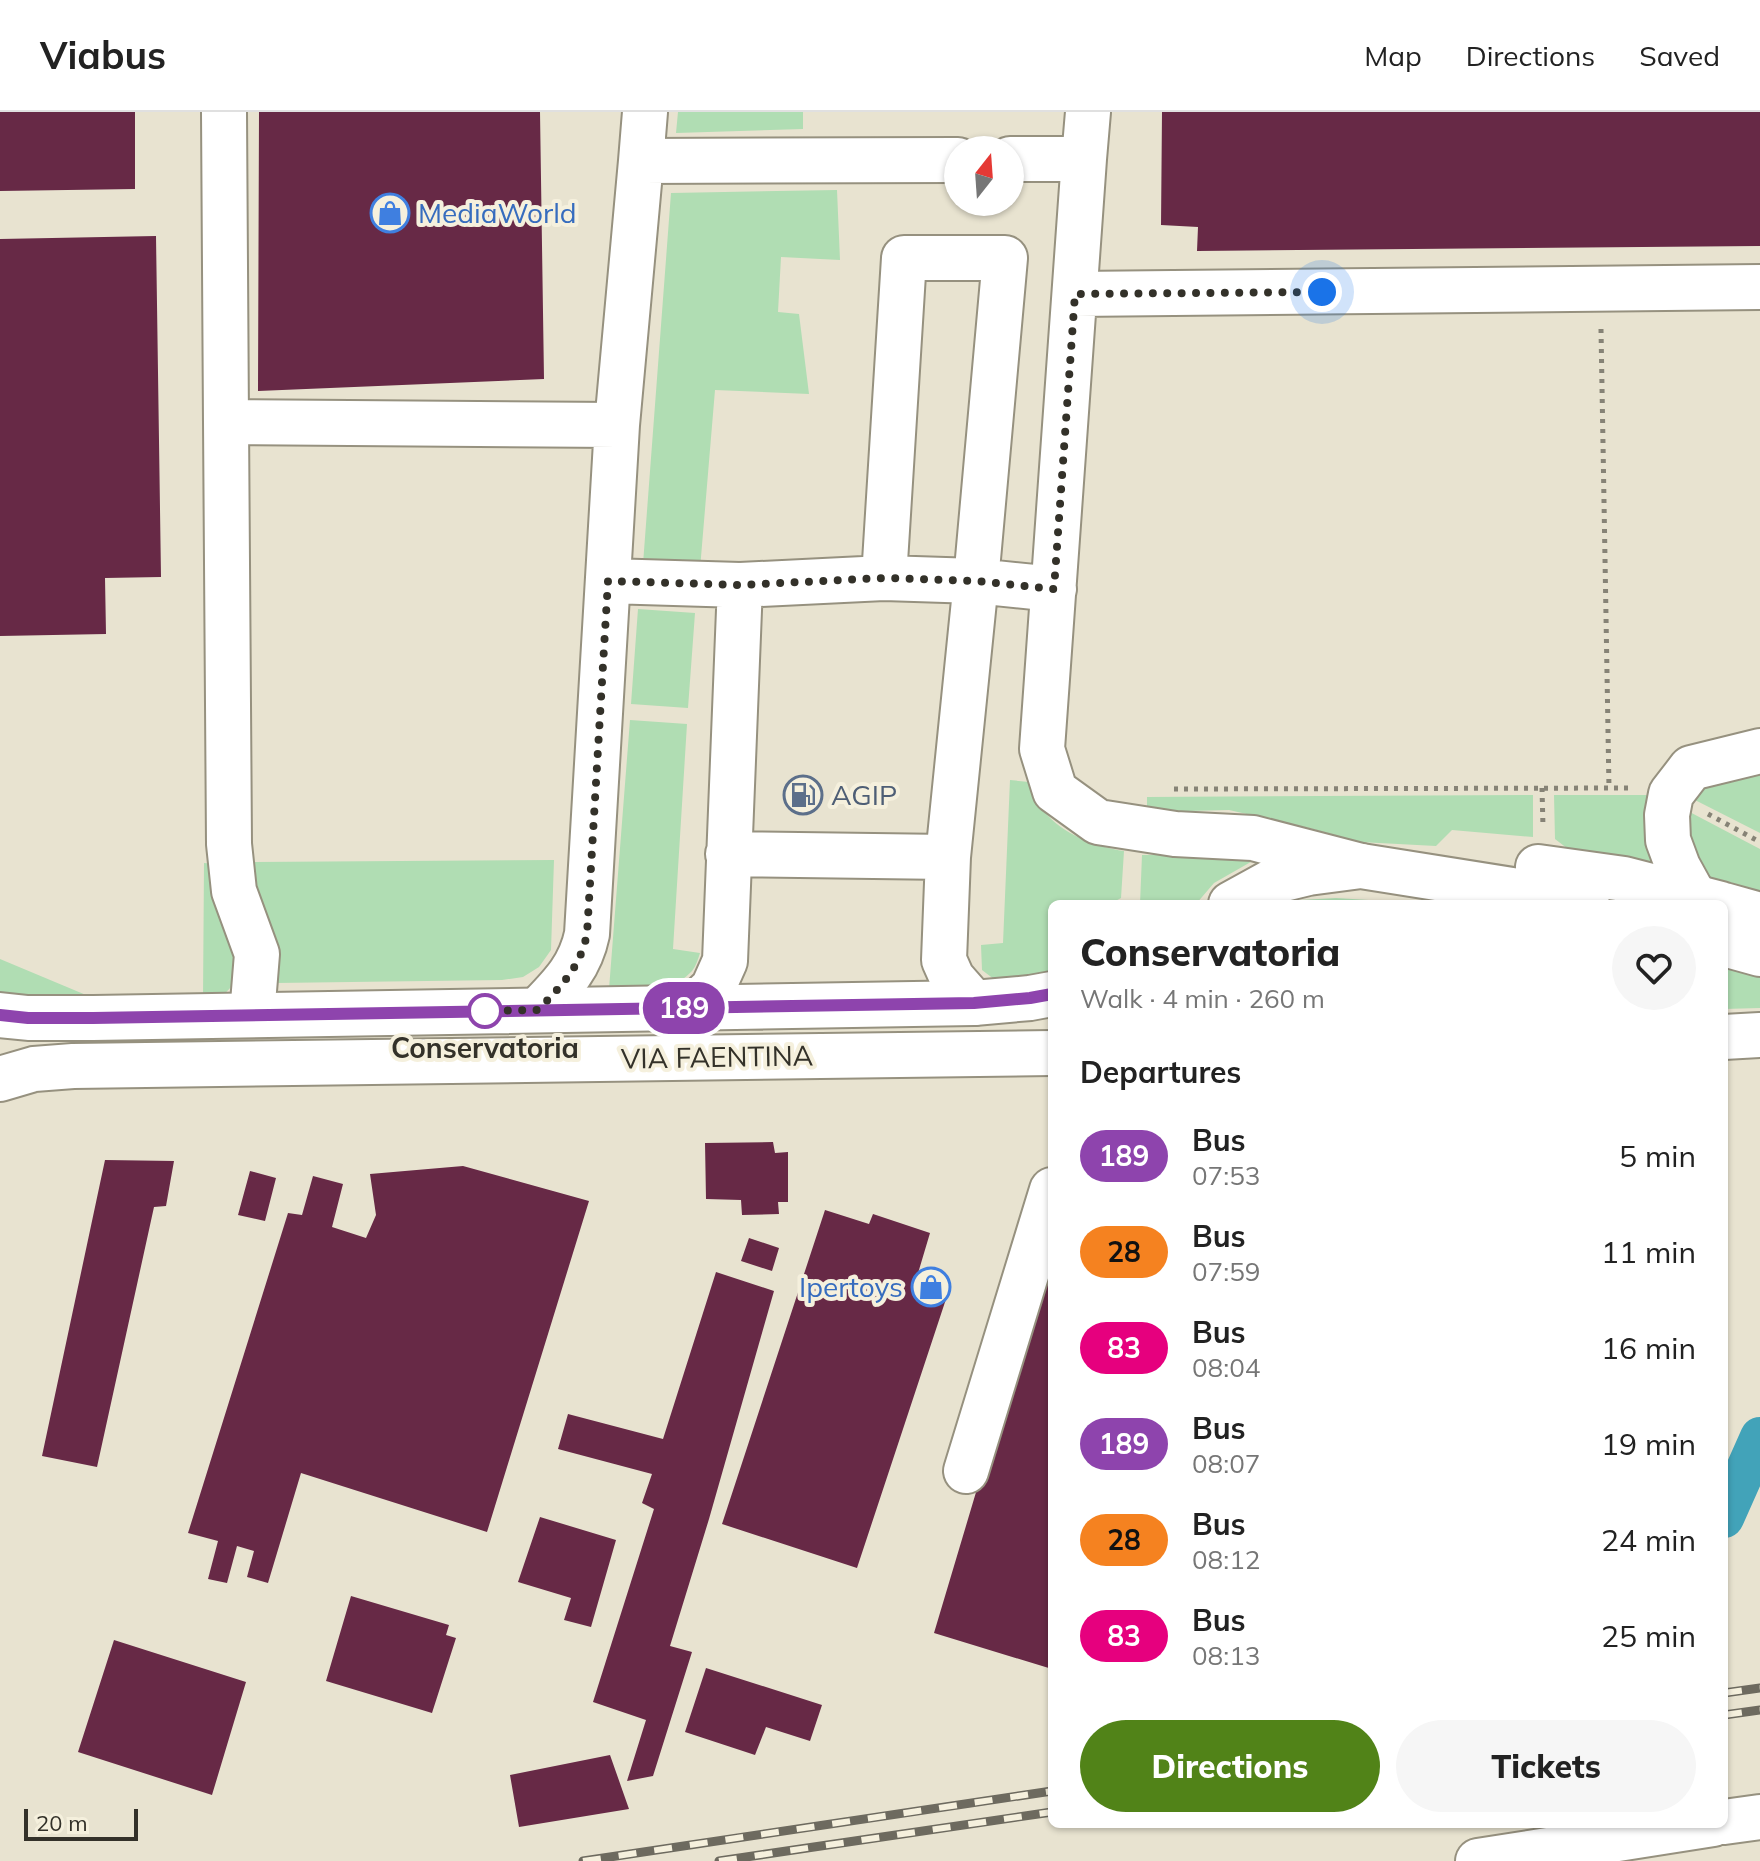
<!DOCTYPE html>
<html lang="en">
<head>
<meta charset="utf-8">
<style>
  body { margin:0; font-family:Mulish,sans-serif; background:#f6f6f6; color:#222; height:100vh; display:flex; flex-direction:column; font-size:30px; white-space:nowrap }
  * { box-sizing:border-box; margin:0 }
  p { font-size:26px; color:#767676 }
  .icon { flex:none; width:44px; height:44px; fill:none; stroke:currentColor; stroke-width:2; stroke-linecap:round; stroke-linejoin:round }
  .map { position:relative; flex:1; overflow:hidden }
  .details { position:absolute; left:1048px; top:788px; width:680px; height:928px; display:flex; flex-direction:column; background:#fff; border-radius:12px; box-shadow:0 2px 6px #0004 }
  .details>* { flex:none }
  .badge { padding:0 16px; border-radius:26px; font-size:28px; line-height:52px }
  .needle { width:52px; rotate:17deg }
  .controls { position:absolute; left:944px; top:24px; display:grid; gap:16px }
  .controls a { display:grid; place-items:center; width:80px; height:80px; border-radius:50%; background:#fff; box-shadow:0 2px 6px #0004; font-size:40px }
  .scale { position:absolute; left:24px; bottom:20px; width:114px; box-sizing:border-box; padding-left:8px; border:4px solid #333129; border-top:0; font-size:22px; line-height:28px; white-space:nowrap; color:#333129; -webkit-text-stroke:6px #f5f0dd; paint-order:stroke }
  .you { position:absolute; width:40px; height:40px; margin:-20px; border:6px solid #fff; border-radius:50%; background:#1a73e8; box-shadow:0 0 0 12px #1a73e833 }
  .map>.badge { position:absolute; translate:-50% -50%; box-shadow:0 0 0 4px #fff }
  h2 { padding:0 32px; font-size:30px; line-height:72px }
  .round { display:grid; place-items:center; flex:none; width:84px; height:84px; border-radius:42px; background:#f6f6f6 }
  .summary { display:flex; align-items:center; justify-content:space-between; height:136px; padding:0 32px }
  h1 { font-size:38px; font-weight:800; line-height:60px }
  .primary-button { display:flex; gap:16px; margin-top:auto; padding:16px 32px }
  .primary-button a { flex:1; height:92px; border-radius:48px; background:#518318; color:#fff; font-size:32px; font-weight:800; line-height:92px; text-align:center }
  .primary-button a+a { background:#f6f6f6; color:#222 }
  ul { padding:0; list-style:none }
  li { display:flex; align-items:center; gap:24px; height:96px; padding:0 32px }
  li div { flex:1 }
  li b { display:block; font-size:30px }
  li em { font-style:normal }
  li .badge { min-width:88px; font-weight:700; text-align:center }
  header { display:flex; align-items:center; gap:48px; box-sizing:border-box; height:112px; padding:0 40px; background:#fff; border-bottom:2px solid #e0e0e0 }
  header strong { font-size:38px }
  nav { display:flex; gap:44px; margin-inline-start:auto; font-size:28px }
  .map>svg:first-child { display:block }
  .green { fill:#b0ddb3 }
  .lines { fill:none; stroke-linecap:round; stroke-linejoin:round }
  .canal { stroke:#42a3b9; stroke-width:40 }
  .building { fill:#672946 }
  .minor-casing { stroke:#96917f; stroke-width:48 }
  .major-casing { stroke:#96917f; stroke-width:48 }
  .path { stroke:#868376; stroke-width:5; stroke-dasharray:4 6; stroke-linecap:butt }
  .minor { stroke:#fff; stroke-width:44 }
  .major { stroke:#fff; stroke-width:44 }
  .rail-casing { stroke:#6d6a5f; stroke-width:9 }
  .rail { stroke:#f5f0dd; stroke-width:6; stroke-dasharray:18; stroke-linecap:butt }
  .line-casing { stroke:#fff; stroke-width:18 }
  .line { stroke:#8e44ad; stroke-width:12 }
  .walk { stroke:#333129; stroke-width:8; stroke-dasharray:0 14.4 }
  .stop-dot { fill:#fff; stroke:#8e44ad; stroke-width:4 }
  .labels { text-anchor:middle; stroke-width:8; stroke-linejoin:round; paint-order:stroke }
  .shop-label { font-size:28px; fill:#366cbe; stroke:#f5f0dd; text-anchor:start }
  .service-label { font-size:28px; fill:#4e5e75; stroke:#f5f0dd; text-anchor:start }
  .stop-label { font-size:28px; font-weight:bold; fill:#333129; stroke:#f5f0dd }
  .street-label { font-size:28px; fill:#333129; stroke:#f5f0dd }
</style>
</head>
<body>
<header>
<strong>Viabus</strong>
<nav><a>Map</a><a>Directions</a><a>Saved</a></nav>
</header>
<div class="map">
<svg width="1760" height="1749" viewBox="0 0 1760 1749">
  <rect width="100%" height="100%" fill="#e8e3d0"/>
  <path class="green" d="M 678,0 L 803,0 L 803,17 L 676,21 Z
    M 837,78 L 840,148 L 781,145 L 778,200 L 799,202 L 809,282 L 715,278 L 700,457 L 643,452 L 671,81 Z
    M 638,497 L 695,501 L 688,596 L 631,592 Z
    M 630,608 L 687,612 L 673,837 L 700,841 C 698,847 696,854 692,859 C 671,882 637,877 609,877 Z
    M 1760,660 L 1760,721 L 1691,686 L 1718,663 Z
    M 1010,668 L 1029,670 C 1033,679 1037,691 1044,699 C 1062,722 1096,735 1124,739 L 1121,786 L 1110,792 L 1052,792 L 1052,857 L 1050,860 L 999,871 L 982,858 L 981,833 L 1003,831 Z
    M 1533,683 L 1533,725 L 1452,718 L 1436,734 L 1360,730 L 1313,717 L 1229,698 L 1147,700 L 1147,685 Z
    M 1554,683 L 1655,683 L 1646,728 L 1654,760 L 1572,740 L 1555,727 Z
    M 1684,697 L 1760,737 L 1760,788 L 1718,776 L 1697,756 Z
    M 1210,742 L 1256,747 L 1214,771 L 1196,792 L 1140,792 L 1142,743 Z
    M 554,748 L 551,838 L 539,855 L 523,865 L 502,868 L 276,871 L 273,859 L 279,836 L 265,809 L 253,788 L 251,750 Z
    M 204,751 L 215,752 L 240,860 C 229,880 226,885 203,886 Z
    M 1336,786 L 1434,792 L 1292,792 L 1300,788 Z
    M 0,847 L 86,883 L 0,882 Z
    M 1724,849 L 1760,859 L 1760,896 L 1724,897 Z"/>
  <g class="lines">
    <path class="canal" d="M 1724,1406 L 1760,1325"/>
  </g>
  <path class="building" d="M 0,0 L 135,0 L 135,77 L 0,79 Z
    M 259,0 L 540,0 L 544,267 L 258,279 Z
    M 1162,0 L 1760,0 L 1760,134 L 1197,139 L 1198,115 L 1161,113 Z
    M 156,124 L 161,465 L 105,466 L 106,522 L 0,524 L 0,127 Z
    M 773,1030 L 775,1041 L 788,1040 L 788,1090 L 778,1090 L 779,1102 L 742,1103 L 741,1088 L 706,1087 L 705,1031 Z
    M 105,1048 L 174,1049 L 166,1094 L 154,1095 L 97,1355 L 42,1344 Z
    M 463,1054 L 589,1089 L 487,1420 L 301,1361 L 268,1471 L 247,1465 L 254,1439 L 237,1434 L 227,1471 L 208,1467 L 218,1429 L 188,1421 L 288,1101 L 302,1103 L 313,1064 L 343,1072 L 332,1115 L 366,1126 L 376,1103 L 370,1062 Z
    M 250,1059 L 276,1066 L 265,1109 L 238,1103 Z
    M 825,1098 L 869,1112 L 873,1102 L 930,1121 L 916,1168 L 948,1181 L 857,1456 L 722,1412 Z
    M 749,1126 L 779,1136 L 772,1159 L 741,1149 Z
    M 1051,1129 L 1052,1129 L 1052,1557 L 934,1521 Z
    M 716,1160 L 774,1179 L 709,1407 L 670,1534 L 692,1540 L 653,1664 L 627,1669 L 646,1608 L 593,1590 L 654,1397 L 642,1391 L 652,1362 L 558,1337 L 568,1302 L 663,1327 Z
    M 540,1405 L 616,1428 L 591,1515 L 564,1508 L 571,1486 L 518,1470 Z
    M 351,1484 L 449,1513 L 446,1523 L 456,1526 L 432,1601 L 326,1569 Z
    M 114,1528 L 246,1570 L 212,1683 L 78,1640 Z
    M 706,1556 L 822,1593 L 810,1629 L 766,1615 L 755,1643 L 685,1620 Z
    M 610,1643 L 629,1697 L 519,1715 L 510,1663 Z"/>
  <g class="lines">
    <g class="minor-casing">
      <path id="minor" d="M 224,0 L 226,310
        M 1010,47 L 1084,47 L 1042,637 L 1055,679 L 1098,710 L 1175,722 L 1253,726 L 1361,754
        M 1084,47 L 1088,0
        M 641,49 L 645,0
        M 1075,182 L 1760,175
        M 884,466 L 904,146 L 1005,146 L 976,469 L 948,745 L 944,848 L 952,866 L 974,891
        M 608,469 L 740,473 L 884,466 L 976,469 L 1054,477
        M 728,742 L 948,745
        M 1694,784 L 1678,755 L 1668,728 L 1667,703 L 1671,682 L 1691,656 L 1760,639
        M 693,895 L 713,876 L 725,849 L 740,473
        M 538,898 C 561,874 580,856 587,822 L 617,313 L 641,49 L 958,48
        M 252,903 L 257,842 L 234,779 L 229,732 L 226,310 L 617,313
        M 966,1359 L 1052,1078
        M 1724,1710 L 1760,1705
        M 1478,1749 L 1713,1712"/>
    </g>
    <g class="major-casing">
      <path id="major" d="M 1538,755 L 1624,767 L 1721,792
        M 1231,792 L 1271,770 L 1308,761 L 1361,754 L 1525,780 L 1587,792
        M 1724,793 L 1760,803
        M 1724,832 L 1760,842
        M 0,903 L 28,906 L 93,906 L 974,891 L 1030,886 L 1052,882
        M 1724,925 L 1760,923
        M 0,967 L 34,957 L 73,954 L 1052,941"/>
    </g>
    <path class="path" d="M 1601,217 L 1609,676
      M 1542,676 L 1543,715
      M 1174,677 L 1632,676
      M 1708,702 L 1760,730"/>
    <use href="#minor" class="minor"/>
    <use href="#major" class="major"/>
    <g class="rail-casing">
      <path id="rail" d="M 1724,1581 L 1760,1576
        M 1724,1603 L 1760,1598
        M 583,1749 L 1052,1679
        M 719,1749 L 1052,1700"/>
    </g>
    <use href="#rail" class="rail"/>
  </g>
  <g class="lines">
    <g class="line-casing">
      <path id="line" d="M 0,903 L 28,906 L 93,906 L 974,891 L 1030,886 L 1052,882"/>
    </g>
    <use href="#line" class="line"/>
    <path class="walk" d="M 485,899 L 482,899 L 538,898 C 561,874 580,856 587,822 L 608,469 L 740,473 L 884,466 L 976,469 L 1054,477 L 1075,182 L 1322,180"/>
  </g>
  <defs>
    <g id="shop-ring" transform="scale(2)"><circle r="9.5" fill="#f5f0dd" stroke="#3f7fe0" stroke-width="1.5"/><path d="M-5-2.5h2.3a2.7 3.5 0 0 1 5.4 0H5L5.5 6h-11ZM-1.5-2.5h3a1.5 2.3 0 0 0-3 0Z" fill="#3f7fe0"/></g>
    <g id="fuel-ring" transform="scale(2)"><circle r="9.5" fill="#f5f0dd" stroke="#5c6f8a" stroke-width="1.5"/><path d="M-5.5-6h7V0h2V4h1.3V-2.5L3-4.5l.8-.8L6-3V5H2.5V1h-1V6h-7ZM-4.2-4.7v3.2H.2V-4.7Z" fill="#5c6f8a"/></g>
  </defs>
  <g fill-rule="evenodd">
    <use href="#shop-ring" x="390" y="101"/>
    <use href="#fuel-ring" x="803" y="683"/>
    <use href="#shop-ring" x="931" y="1175"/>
  </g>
  <circle class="stop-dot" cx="485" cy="899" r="16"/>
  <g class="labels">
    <g class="shop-label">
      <text x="418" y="111">MediaWorld</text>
      <text x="903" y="1185" text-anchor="end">Ipertoys</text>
    </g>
    <g class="service-label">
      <text x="831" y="693">AGIP</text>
    </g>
    <g class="stop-label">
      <text x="485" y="946">Conservatoria</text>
    </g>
    <g class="street-label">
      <text transform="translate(717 945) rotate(-1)" y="10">VIA FAENTINA</text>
    </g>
  </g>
</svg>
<div class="controls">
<a><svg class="needle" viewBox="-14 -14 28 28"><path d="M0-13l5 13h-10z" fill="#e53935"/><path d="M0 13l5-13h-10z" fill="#767676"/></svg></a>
</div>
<div class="scale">20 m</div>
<div class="you" style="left:1322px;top:180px"></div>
<b class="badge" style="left:684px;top:896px;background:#8e44ad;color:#fff">189</b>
<section class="details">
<div class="summary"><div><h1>Conservatoria</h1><p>Walk · 4 min · 260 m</p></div><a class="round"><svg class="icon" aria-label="heart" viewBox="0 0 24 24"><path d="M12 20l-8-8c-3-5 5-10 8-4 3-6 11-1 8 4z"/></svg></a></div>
<h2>Departures</h2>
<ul>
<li><span class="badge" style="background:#8e44ad;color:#fff">189</span><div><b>Bus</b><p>07:53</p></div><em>5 min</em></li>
<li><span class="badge" style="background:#f58220;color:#111">28</span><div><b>Bus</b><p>07:59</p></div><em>11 min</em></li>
<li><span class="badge" style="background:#e6007e;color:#fff">83</span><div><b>Bus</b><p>08:04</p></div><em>16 min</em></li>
<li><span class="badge" style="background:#8e44ad;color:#fff">189</span><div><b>Bus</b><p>08:07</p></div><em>19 min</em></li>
<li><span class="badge" style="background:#f58220;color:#111">28</span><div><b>Bus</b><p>08:12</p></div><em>24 min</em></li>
<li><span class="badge" style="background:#e6007e;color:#fff">83</span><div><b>Bus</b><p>08:13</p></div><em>25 min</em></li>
</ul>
<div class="primary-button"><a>Directions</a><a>Tickets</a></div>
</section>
</div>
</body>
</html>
